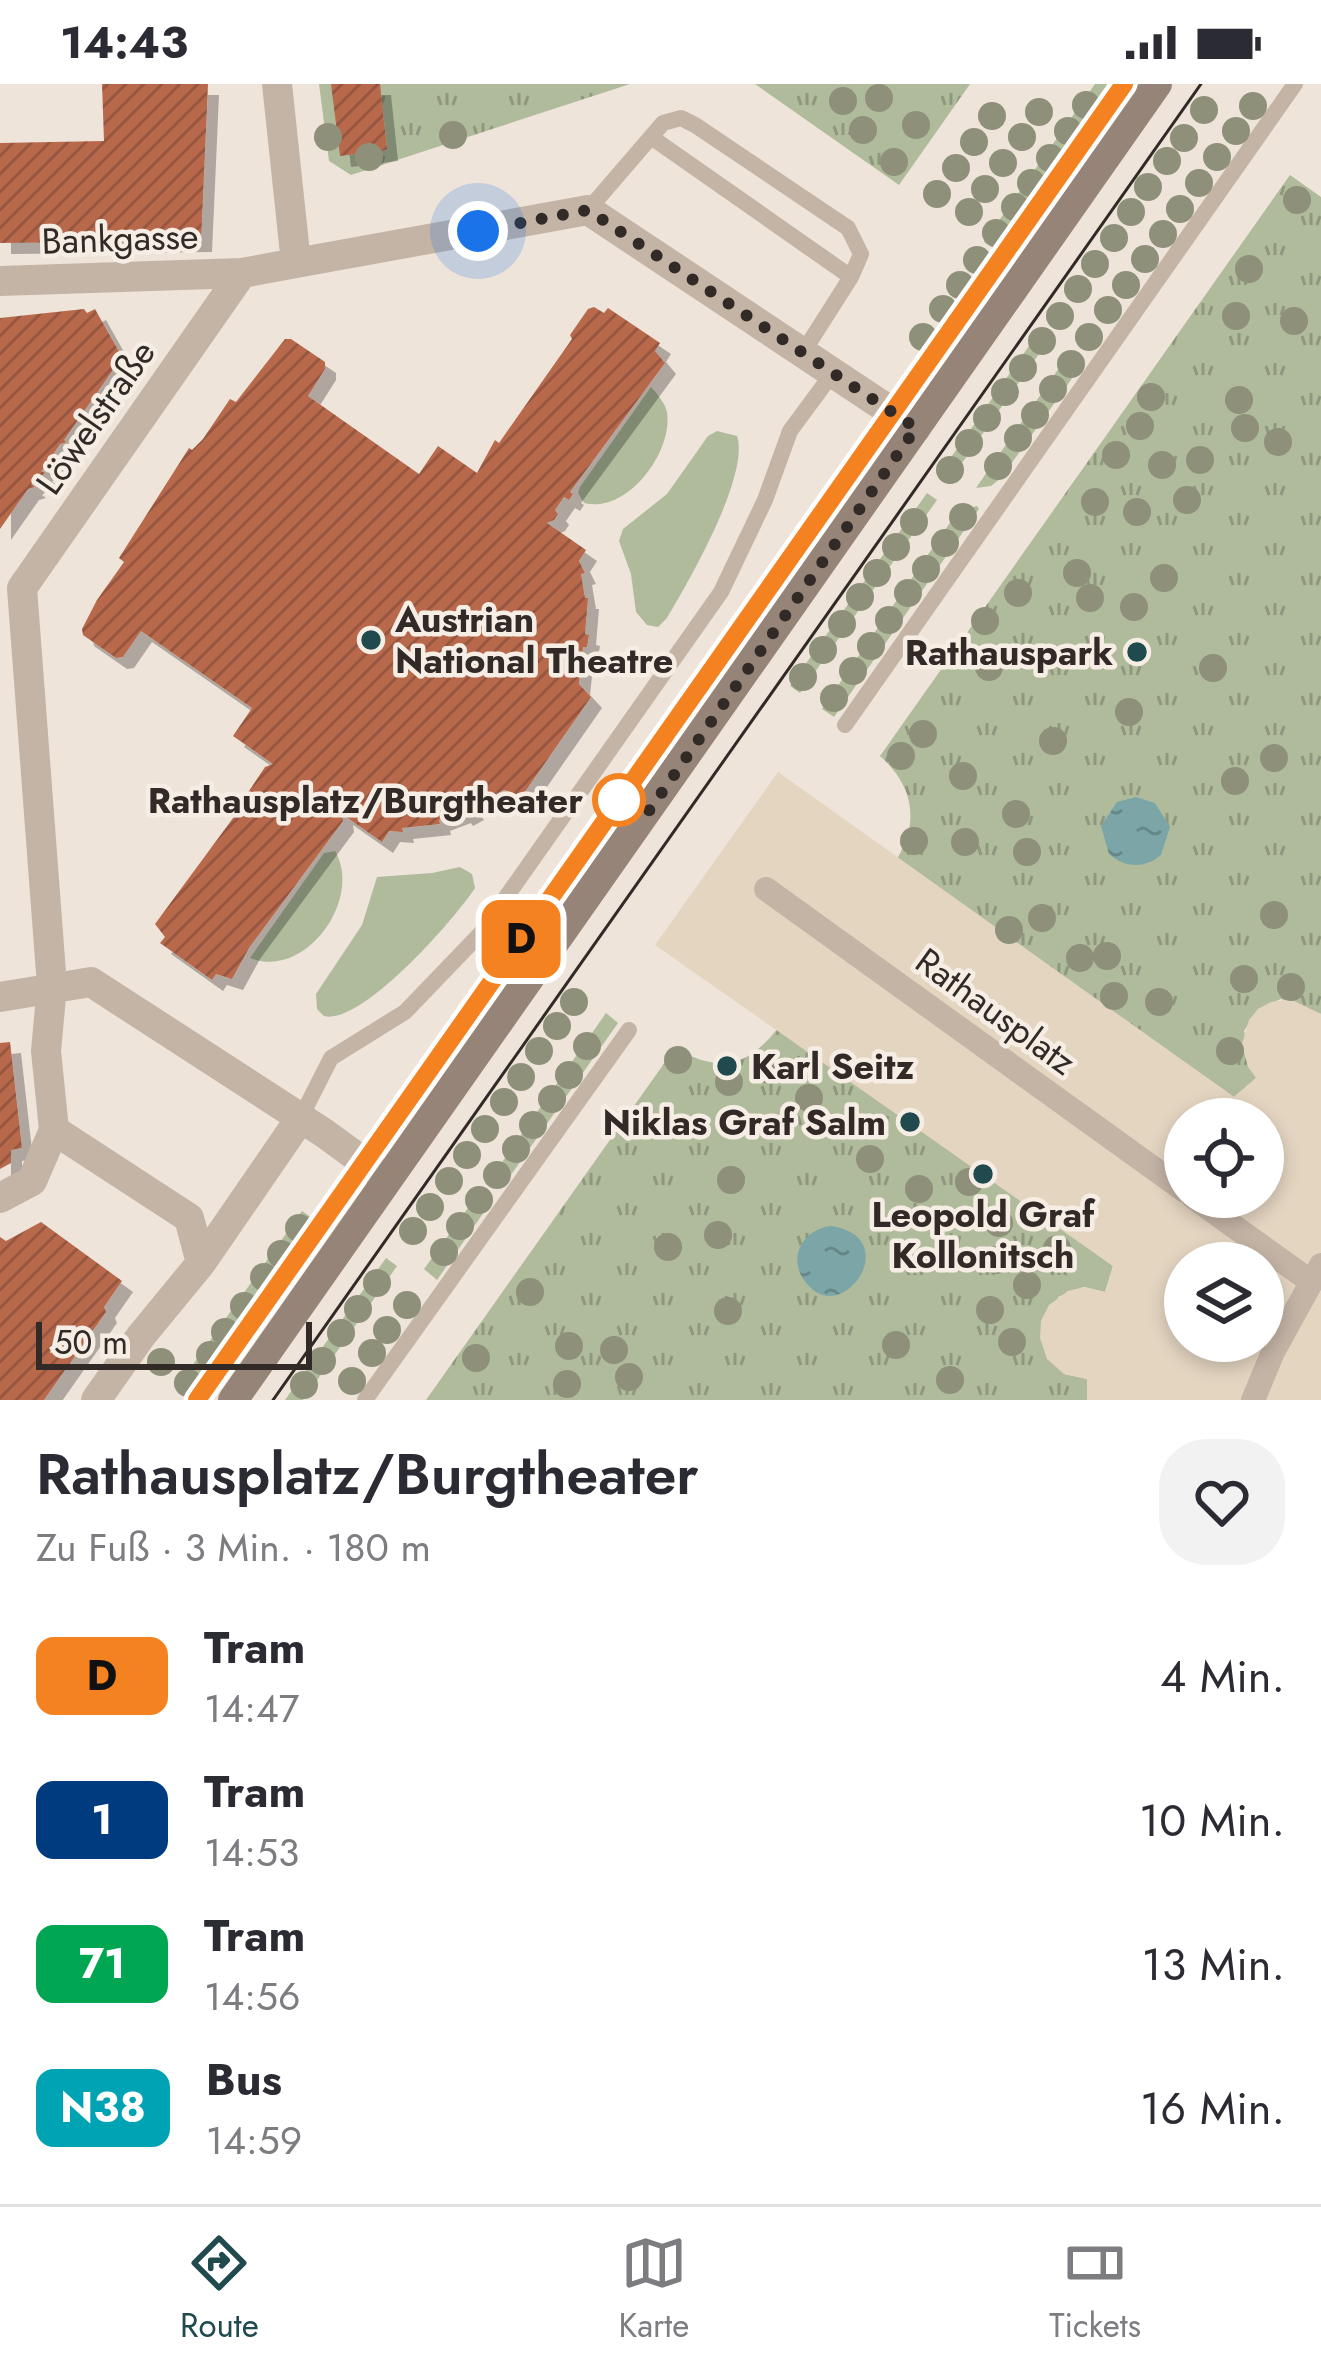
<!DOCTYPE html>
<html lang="de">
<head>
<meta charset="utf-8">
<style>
  body { margin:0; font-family:Jost,sans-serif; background:#f2f2f3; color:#2b2b33; height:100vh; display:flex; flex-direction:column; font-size:45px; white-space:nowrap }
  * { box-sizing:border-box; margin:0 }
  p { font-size:39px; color:#7c7c81 }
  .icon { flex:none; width:66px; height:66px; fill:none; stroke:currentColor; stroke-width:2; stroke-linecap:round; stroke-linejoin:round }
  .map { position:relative; height:1316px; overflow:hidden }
  .panel { display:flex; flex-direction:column; background:#fff; flex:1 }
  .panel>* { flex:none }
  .badge { padding:0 24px; border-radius:18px; font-size:42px; line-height:78px }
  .controls { position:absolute; left:1164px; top:1014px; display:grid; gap:24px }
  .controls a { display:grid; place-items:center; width:120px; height:120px; border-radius:50%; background:#fff; box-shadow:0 6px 18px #0003; font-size:60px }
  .scale { position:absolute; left:36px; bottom:30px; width:276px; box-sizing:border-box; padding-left:12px; border:6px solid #312a26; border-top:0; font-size:33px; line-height:42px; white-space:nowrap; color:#312a26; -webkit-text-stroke:9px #f6eee4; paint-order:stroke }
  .you { position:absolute; width:60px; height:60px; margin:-30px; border:9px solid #fff; border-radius:50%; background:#1a73e8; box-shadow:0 0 0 18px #1a73e833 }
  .map>.badge { position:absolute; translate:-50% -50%; box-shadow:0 0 0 6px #fff }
  .round { display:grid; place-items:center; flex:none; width:126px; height:126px; border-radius:48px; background:#f2f2f3 }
  .head { display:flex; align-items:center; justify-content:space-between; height:204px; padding:0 36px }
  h1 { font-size:57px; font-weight:600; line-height:90px }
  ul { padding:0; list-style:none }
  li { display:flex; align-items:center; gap:36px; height:144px; padding:0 36px }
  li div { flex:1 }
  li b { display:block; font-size:45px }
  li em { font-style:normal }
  li .badge { min-width:132px; font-weight:700; text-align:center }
  .status { display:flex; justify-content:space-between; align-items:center; height:84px; padding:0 60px; background:#fff; direction:ltr }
  .status svg { height:33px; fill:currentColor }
  .tabs { display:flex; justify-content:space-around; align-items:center; height:168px; border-top:3px solid #e1e1e2; background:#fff; font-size:33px; color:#7c7c81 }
  .tabs a { display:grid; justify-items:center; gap:6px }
  .tabs .active { color:#214a4e }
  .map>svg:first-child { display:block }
  .grass { fill:#afbb9b }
  .park { fill:url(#park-tufts) }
  .plaza { fill:#e4d5c1; fill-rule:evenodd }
  .water { fill:url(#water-ripples) }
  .building { fill:url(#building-hatch); filter:url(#shadow) }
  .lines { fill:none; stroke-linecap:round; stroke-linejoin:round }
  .service { stroke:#c4b4a6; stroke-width:16 }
  .pedestrian { stroke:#c4b4a6; stroke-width:24 }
  .minor { stroke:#c4b4a6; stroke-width:30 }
  .secondary { stroke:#978478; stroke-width:30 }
  .tram { stroke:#312a26; stroke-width:3 }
  .tree { fill:#8e907a }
  .line-casing { stroke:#fff; stroke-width:27 }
  .line { stroke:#f58220; stroke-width:18 }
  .walk { stroke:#312a26; stroke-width:12; stroke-dasharray:0 21.6 }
  .poi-dot { fill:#214a4e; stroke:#f6eee4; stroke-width:4.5 }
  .stop-dot { fill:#fff; stroke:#f58220; stroke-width:6 }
  .labels { text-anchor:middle; stroke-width:9; stroke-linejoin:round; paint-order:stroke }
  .street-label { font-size:36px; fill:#312a26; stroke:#f6eee4 }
  .poi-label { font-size:36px; font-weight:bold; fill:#312a26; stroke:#f6eee4; text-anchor:start }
  .stop-label { font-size:36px; font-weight:bold; fill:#312a26; stroke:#f6eee4; text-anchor:end }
</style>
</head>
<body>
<div class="status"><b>14:43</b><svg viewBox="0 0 49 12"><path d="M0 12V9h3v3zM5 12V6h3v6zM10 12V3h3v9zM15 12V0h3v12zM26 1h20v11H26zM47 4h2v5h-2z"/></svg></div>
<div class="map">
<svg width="1321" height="1316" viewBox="0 0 1321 1316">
  <defs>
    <pattern id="park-tufts" width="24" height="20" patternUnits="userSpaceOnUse" patternTransform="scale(3)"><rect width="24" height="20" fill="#afbb9b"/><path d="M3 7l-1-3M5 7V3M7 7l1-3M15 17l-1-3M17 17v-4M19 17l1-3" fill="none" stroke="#8f987e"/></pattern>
    <pattern id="water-ripples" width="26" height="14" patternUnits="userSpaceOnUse" patternTransform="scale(3)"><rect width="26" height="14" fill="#7ba5a7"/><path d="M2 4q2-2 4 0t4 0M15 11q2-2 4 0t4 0" fill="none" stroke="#658788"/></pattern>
    <pattern id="building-hatch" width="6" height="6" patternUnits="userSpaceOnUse" patternTransform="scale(3)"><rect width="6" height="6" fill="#b8684c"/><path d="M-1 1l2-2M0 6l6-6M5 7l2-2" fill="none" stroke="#96563f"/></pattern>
    <filter id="shadow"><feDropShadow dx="11" dy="11" stdDeviation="0" flood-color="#0004"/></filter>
  </defs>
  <rect width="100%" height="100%" fill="#eee4d9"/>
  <path class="grass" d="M 1095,0 L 1111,0 L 995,165 L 984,158 Z
    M 1038,249 L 1048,257 L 948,399 L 938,392 Z
    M 1068,271 L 1083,279 L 1001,394 L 991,402 L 976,404 Z
    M 651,303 C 657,310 665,319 667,328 C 673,369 627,430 584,419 L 578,409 L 580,403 Z
    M 717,347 L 737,352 C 750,391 689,497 667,534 L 658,543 L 647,541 L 636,528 L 631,490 L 619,457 L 623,445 L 667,410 L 708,352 Z
    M 927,409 L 937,416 L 800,609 L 790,602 Z
    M 977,422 L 979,425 L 834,633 L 822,625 L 958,427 Z
    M 335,767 C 363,815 306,896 250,874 L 324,769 Z
    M 460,783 L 472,790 L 475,804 C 455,835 361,942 324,932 L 317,925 L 316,910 L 362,841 L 377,793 L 432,789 Z
    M 606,929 L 618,939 L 503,1102 L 489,1097 Z
    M 481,1106 L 493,1115 L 437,1196 L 424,1185 Z
    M 302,1127 L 312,1134 L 198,1297 L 187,1289 Z
    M 386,1174 L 397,1182 L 303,1316 L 285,1316 Z"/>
  <path class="park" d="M 319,0 L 630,0 L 351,91 L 329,77 Z
    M 755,0 L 970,0 L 899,101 Z
    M 1290,91 L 1321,113 L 1321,930 L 1281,915 L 1258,925 L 1244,947 L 1256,994 L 1234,1013 L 897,775 C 920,737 913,701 880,672 Z
    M 778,944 L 1113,1182 L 1105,1208 L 1084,1203 L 1058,1213 L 1064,1290 L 1088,1295 L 1087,1316 L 426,1316 L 675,964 C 719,989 747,984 778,944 Z"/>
  <path class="plaza" d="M 778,688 L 1234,1013 L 1256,994 L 1248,983 L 1242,960 L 1249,936 L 1258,925 L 1271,918 L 1290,915 L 1321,930 L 1321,1316 L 1087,1316 L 1087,1295 L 1064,1290 L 1047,1275 L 1040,1254 L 1041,1237 L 1049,1221 L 1068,1207 L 1084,1203 L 1105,1208 L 1113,1182 L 655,861 ZM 1185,1035 L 1263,1035 L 1263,1113 L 1185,1113 ZM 1185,1179 L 1263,1179 L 1263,1257 L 1185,1257 Z"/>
  <path class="water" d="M 1136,713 L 1155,719 L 1170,743 L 1161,771 C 1144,785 1125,784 1109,770 L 1101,742 L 1117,718 Z
    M 831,1142 C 907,1153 840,1249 804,1196 C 787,1171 805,1145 831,1142 Z"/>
  <path class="building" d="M 102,0 L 208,0 L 201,157 L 0,159 L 0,59 L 104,57 Z
    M 331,0 L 380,0 L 387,66 L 340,72 Z
    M 594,223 L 604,229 L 608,224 L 660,259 L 655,267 L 665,279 L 570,408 L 573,410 L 569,416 L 564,413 L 555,426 L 558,430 L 554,436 L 547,439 L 586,466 L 579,477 L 585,489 L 581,490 L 585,514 L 588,514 L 585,550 L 589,551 L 587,563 L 583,563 L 579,600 L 591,613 L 522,712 L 504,706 L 471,722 L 473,725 L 462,731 L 460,728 L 439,736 L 440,740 L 402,744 L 403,748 L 389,747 L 382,758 L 342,730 L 343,737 L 249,864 L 232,895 L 216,890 L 212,896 L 160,859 L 165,853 L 155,840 L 250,711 L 247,710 L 265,683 L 273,680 L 233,652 L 252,624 L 141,547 L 123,573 L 116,574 L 83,551 L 82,545 L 97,516 L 124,478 L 119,474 L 189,364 L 192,366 L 203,355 L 230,315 L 236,318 L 285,255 L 291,255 L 325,278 L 325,285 L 308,312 L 419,390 L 438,362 L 477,389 L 495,356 L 499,359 L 572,255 L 570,251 L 588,225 Z
    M 84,225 L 87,229 L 95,225 L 122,273 L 64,356 L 67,358 L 60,360 L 54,369 L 56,372 L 41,387 L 45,389 L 31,400 L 35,403 L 28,405 L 0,445 L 0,234 Z
    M 10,958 L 22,1064 L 11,1066 L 11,1079 L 0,1085 L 0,959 Z
    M 41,1138 L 122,1197 L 104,1223 L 106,1228 L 44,1316 L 0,1316 L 0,1153 L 6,1157 Z"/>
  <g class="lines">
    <path class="service" d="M 651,53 L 851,193
      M 588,126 L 663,39 L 681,34 L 695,41 L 848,144 L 861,170 L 851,193 L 802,270
      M 845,641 L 1295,0
      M 300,1035 L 331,974 L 405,928 L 480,850 L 721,508 L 765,416 L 790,347 L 832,290
      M 365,1316 L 629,946"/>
    <path class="pedestrian" d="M 766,805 L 1185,1107
      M 1193,1113 L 1310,1197
      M 1253,1316 L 1273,1268 L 1321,1181"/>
    <path class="minor" d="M 296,179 L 588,126 L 916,344
      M 0,197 L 242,189
      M 0,913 L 91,898 L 324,1049 L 387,1095
      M 0,1114 L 32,1097 L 54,1046
      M 201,1179 L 189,1134 L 54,1046 L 46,967 L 52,902 L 22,504 L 242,189 L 296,179 L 277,0
      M 96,1316 L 141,1252 L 201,1179 L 300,1035"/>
    <path class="secondary" d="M 233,1316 L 1157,0"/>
    <path class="tram" d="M 197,1316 L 1124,0
      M 273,1316 L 1201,0"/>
  </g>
  <g class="tree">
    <circle cx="879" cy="14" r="14"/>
    <circle cx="843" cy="17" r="14"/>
    <circle cx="1086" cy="21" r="14"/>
    <circle cx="1253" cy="22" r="14"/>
    <circle cx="1204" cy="26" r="14"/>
    <circle cx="1039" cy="28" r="14"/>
    <circle cx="992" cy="32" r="14"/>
    <circle cx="916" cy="41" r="14"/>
    <circle cx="863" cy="46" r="14"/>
    <circle cx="1068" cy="47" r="14"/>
    <circle cx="1236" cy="47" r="14"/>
    <circle cx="453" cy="51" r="14"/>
    <circle cx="328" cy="53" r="14"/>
    <circle cx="1022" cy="53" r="14"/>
    <circle cx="1184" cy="54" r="14"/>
    <circle cx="974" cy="58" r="14"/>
    <circle cx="369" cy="73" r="14"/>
    <circle cx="1217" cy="73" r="14"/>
    <circle cx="1050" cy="74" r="14"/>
    <circle cx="1167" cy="77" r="14"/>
    <circle cx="894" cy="78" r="14"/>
    <circle cx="1003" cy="79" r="14"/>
    <circle cx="956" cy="84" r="14"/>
    <circle cx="1031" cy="99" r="14"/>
    <circle cx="1199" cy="99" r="14"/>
    <circle cx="1148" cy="103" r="14"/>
    <circle cx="985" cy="105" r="14"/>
    <circle cx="937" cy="110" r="14"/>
    <circle cx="1297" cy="116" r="14"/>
    <circle cx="1015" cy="123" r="14"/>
    <circle cx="1180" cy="125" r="14"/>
    <circle cx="969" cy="128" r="14"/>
    <circle cx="1131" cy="128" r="14"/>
    <circle cx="996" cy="149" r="14"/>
    <circle cx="1163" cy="150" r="14"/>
    <circle cx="1114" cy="154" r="14"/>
    <circle cx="1145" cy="175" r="14"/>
    <circle cx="977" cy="176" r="14"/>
    <circle cx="1095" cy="180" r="14"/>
    <circle cx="1249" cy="185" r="14"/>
    <circle cx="960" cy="201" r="14"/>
    <circle cx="1126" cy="201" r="14"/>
    <circle cx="1078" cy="205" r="14"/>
    <circle cx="943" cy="225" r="14"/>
    <circle cx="1108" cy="226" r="14"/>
    <circle cx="1060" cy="232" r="14"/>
    <circle cx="1236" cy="232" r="14"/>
    <circle cx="1294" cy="237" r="14"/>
    <circle cx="923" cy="253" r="14"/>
    <circle cx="1089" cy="253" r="14"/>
    <circle cx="1042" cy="257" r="14"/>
    <circle cx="1071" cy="280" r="14"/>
    <circle cx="1023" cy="284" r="14"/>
    <circle cx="1053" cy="305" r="14"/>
    <circle cx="1005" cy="308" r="14"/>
    <circle cx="1151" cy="313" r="14"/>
    <circle cx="1239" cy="316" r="14"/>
    <circle cx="1035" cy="331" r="14"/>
    <circle cx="987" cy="334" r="14"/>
    <circle cx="1140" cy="342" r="14"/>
    <circle cx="1245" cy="344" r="14"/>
    <circle cx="1018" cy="354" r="14"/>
    <circle cx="1278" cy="358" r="14"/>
    <circle cx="969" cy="359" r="14"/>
    <circle cx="1116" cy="371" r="14"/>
    <circle cx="1200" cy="376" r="14"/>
    <circle cx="1162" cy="381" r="14"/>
    <circle cx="998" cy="382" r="14"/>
    <circle cx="950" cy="386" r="14"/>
    <circle cx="1187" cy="416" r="14"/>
    <circle cx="1095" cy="418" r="14"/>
    <circle cx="1137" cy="428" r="14"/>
    <circle cx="963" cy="433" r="14"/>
    <circle cx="914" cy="438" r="14"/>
    <circle cx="945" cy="459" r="14"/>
    <circle cx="896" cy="463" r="14"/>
    <circle cx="926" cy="485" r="14"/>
    <circle cx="877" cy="489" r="14"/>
    <circle cx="1077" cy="489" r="14"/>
    <circle cx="1164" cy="494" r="14"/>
    <circle cx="908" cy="509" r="14"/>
    <circle cx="1018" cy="509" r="14"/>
    <circle cx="860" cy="513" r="14"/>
    <circle cx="1090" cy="514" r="14"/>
    <circle cx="1134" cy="523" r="14"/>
    <circle cx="889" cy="536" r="14"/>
    <circle cx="985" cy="537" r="14"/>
    <circle cx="842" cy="540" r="14"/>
    <circle cx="871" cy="562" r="14"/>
    <circle cx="823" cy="566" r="14"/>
    <circle cx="989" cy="583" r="14"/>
    <circle cx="1213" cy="584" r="14"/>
    <circle cx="853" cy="587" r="14"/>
    <circle cx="803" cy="593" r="14"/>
    <circle cx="834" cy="614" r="14"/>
    <circle cx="1129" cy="628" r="14"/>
    <circle cx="923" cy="650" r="14"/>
    <circle cx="1053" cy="657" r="14"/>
    <circle cx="901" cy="672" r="14"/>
    <circle cx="1274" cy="674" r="14"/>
    <circle cx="963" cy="692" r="14"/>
    <circle cx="1235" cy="697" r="14"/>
    <circle cx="1016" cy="730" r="14"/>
    <circle cx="914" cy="757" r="14"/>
    <circle cx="965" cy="758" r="14"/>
    <circle cx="1027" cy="768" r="14"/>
    <circle cx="1274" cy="831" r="14"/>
    <circle cx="1042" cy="834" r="14"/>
    <circle cx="1009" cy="846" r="14"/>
    <circle cx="1107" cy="872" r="14"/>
    <circle cx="1080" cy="874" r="14"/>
    <circle cx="1244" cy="895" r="14"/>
    <circle cx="1291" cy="903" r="14"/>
    <circle cx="1114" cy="912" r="14"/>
    <circle cx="574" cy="918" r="14"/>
    <circle cx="1159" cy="918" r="14"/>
    <circle cx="557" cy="942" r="14"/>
    <circle cx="587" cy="962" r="14"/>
    <circle cx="539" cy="967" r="14"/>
    <circle cx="1230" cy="967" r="14"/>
    <circle cx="678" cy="976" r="14"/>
    <circle cx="765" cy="985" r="14"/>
    <circle cx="569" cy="991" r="14"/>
    <circle cx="521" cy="993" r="14"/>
    <circle cx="729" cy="998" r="14"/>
    <circle cx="809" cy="1014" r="14"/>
    <circle cx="552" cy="1015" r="14"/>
    <circle cx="504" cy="1018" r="14"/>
    <circle cx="533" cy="1041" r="14"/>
    <circle cx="485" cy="1045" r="14"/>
    <circle cx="516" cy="1065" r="14"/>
    <circle cx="467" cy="1071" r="14"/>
    <circle cx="870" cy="1075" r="14"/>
    <circle cx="497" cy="1091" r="14"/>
    <circle cx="731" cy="1096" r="14"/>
    <circle cx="449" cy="1097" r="14"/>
    <circle cx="969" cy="1098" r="14"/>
    <circle cx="919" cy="1105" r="14"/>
    <circle cx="479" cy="1116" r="14"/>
    <circle cx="430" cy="1123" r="14"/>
    <circle cx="999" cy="1139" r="14"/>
    <circle cx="460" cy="1142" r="14"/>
    <circle cx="299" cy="1144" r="14"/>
    <circle cx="413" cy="1147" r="14"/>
    <circle cx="718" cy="1151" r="14"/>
    <circle cx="668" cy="1163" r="14"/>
    <circle cx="1057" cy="1165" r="14"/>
    <circle cx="444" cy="1168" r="14"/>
    <circle cx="281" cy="1170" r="14"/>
    <circle cx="996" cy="1176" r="14"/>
    <circle cx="264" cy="1193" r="14"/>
    <circle cx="377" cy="1199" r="14"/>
    <circle cx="1027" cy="1201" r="14"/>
    <circle cx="530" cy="1208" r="14"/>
    <circle cx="407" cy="1221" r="14"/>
    <circle cx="244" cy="1222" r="14"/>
    <circle cx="358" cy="1225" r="14"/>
    <circle cx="990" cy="1226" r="14"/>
    <circle cx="728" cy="1227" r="14"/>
    <circle cx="387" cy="1246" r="14"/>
    <circle cx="225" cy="1248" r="14"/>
    <circle cx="341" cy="1249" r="14"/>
    <circle cx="1012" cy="1258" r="14"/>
    <circle cx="896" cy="1261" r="14"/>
    <circle cx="569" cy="1262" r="14"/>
    <circle cx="614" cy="1266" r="14"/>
    <circle cx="372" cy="1269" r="14"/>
    <circle cx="210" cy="1271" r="14"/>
    <circle cx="476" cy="1274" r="14"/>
    <circle cx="322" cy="1277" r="14"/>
    <circle cx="161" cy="1278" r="14"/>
    <circle cx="629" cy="1293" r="14"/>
    <circle cx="950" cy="1296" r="14"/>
    <circle cx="352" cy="1297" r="14"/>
    <circle cx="188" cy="1299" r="14"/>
    <circle cx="567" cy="1300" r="14"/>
    <circle cx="304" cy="1301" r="14"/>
  </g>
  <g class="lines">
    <g class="line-casing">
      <path id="line" d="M 197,1316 L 1124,0"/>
    </g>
    <use href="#line" class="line"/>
    <path class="walk" d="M 478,147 L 588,126 L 916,344 L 644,734 L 619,716"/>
  </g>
  <g class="poi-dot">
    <circle cx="371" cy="556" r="12"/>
    <circle cx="1137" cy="568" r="12"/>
    <circle cx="727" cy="982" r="12"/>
    <circle cx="910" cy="1038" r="12"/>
    <circle cx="983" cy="1090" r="12"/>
  </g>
  <circle class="stop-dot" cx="619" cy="716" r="24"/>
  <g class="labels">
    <g class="street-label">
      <text transform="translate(120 154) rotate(-2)" y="13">Bankgasse</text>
      <text transform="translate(95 333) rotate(-55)" y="13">Löwelstraße</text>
      <text transform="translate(996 927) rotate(36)" y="13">Rathausplatz</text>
    </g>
    <g class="poi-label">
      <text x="395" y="548">Austrian<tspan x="395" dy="41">National Theatre</tspan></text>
      <text x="1113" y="581" text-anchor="end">Rathauspark</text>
      <text x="751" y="995">Karl Seitz</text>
      <text x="886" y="1051" text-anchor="end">Niklas Graf Salm</text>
      <text x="983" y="1143" text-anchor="middle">Leopold Graf<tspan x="983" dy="41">Kollonitsch</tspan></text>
    </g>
    <g class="stop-label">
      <text x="583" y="729">Rathausplatz/Burgtheater</text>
    </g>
  </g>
</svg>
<div class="controls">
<a><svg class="icon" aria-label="locate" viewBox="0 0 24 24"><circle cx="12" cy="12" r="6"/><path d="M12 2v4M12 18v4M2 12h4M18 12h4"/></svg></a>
<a><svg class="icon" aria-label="layers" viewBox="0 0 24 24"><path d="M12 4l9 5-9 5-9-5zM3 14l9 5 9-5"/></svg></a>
</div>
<div class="scale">50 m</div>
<div class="you" style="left:478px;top:147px"></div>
<b class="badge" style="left:521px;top:855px;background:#f58220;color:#111">D</b>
</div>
<section class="panel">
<div class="head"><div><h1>Rathausplatz/Burgtheater</h1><p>Zu Fuß · 3 Min. · 180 m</p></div><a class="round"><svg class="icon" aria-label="heart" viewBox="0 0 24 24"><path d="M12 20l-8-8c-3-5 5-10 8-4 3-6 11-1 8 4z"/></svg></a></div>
<ul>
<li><span class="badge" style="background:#f58220;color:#111">D</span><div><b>Tram</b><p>14:47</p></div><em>4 Min.</em></li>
<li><span class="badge" style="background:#003b80;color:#fff">1</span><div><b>Tram</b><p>14:53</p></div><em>10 Min.</em></li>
<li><span class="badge" style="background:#00a651;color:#fff">71</span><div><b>Tram</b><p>14:56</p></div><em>13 Min.</em></li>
<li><span class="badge" style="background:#00a3b4;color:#fff">N38</span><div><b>Bus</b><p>14:59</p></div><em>16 Min.</em></li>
</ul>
</section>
<nav class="tabs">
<a class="active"><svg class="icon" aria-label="directions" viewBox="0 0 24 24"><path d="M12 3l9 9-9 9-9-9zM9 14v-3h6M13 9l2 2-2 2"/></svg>Route</a>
<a><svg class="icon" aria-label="map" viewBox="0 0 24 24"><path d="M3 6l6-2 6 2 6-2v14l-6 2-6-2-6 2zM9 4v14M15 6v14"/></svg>Karte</a>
<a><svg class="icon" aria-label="tickets" viewBox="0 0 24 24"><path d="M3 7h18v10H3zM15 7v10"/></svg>Tickets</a>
</nav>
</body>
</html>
